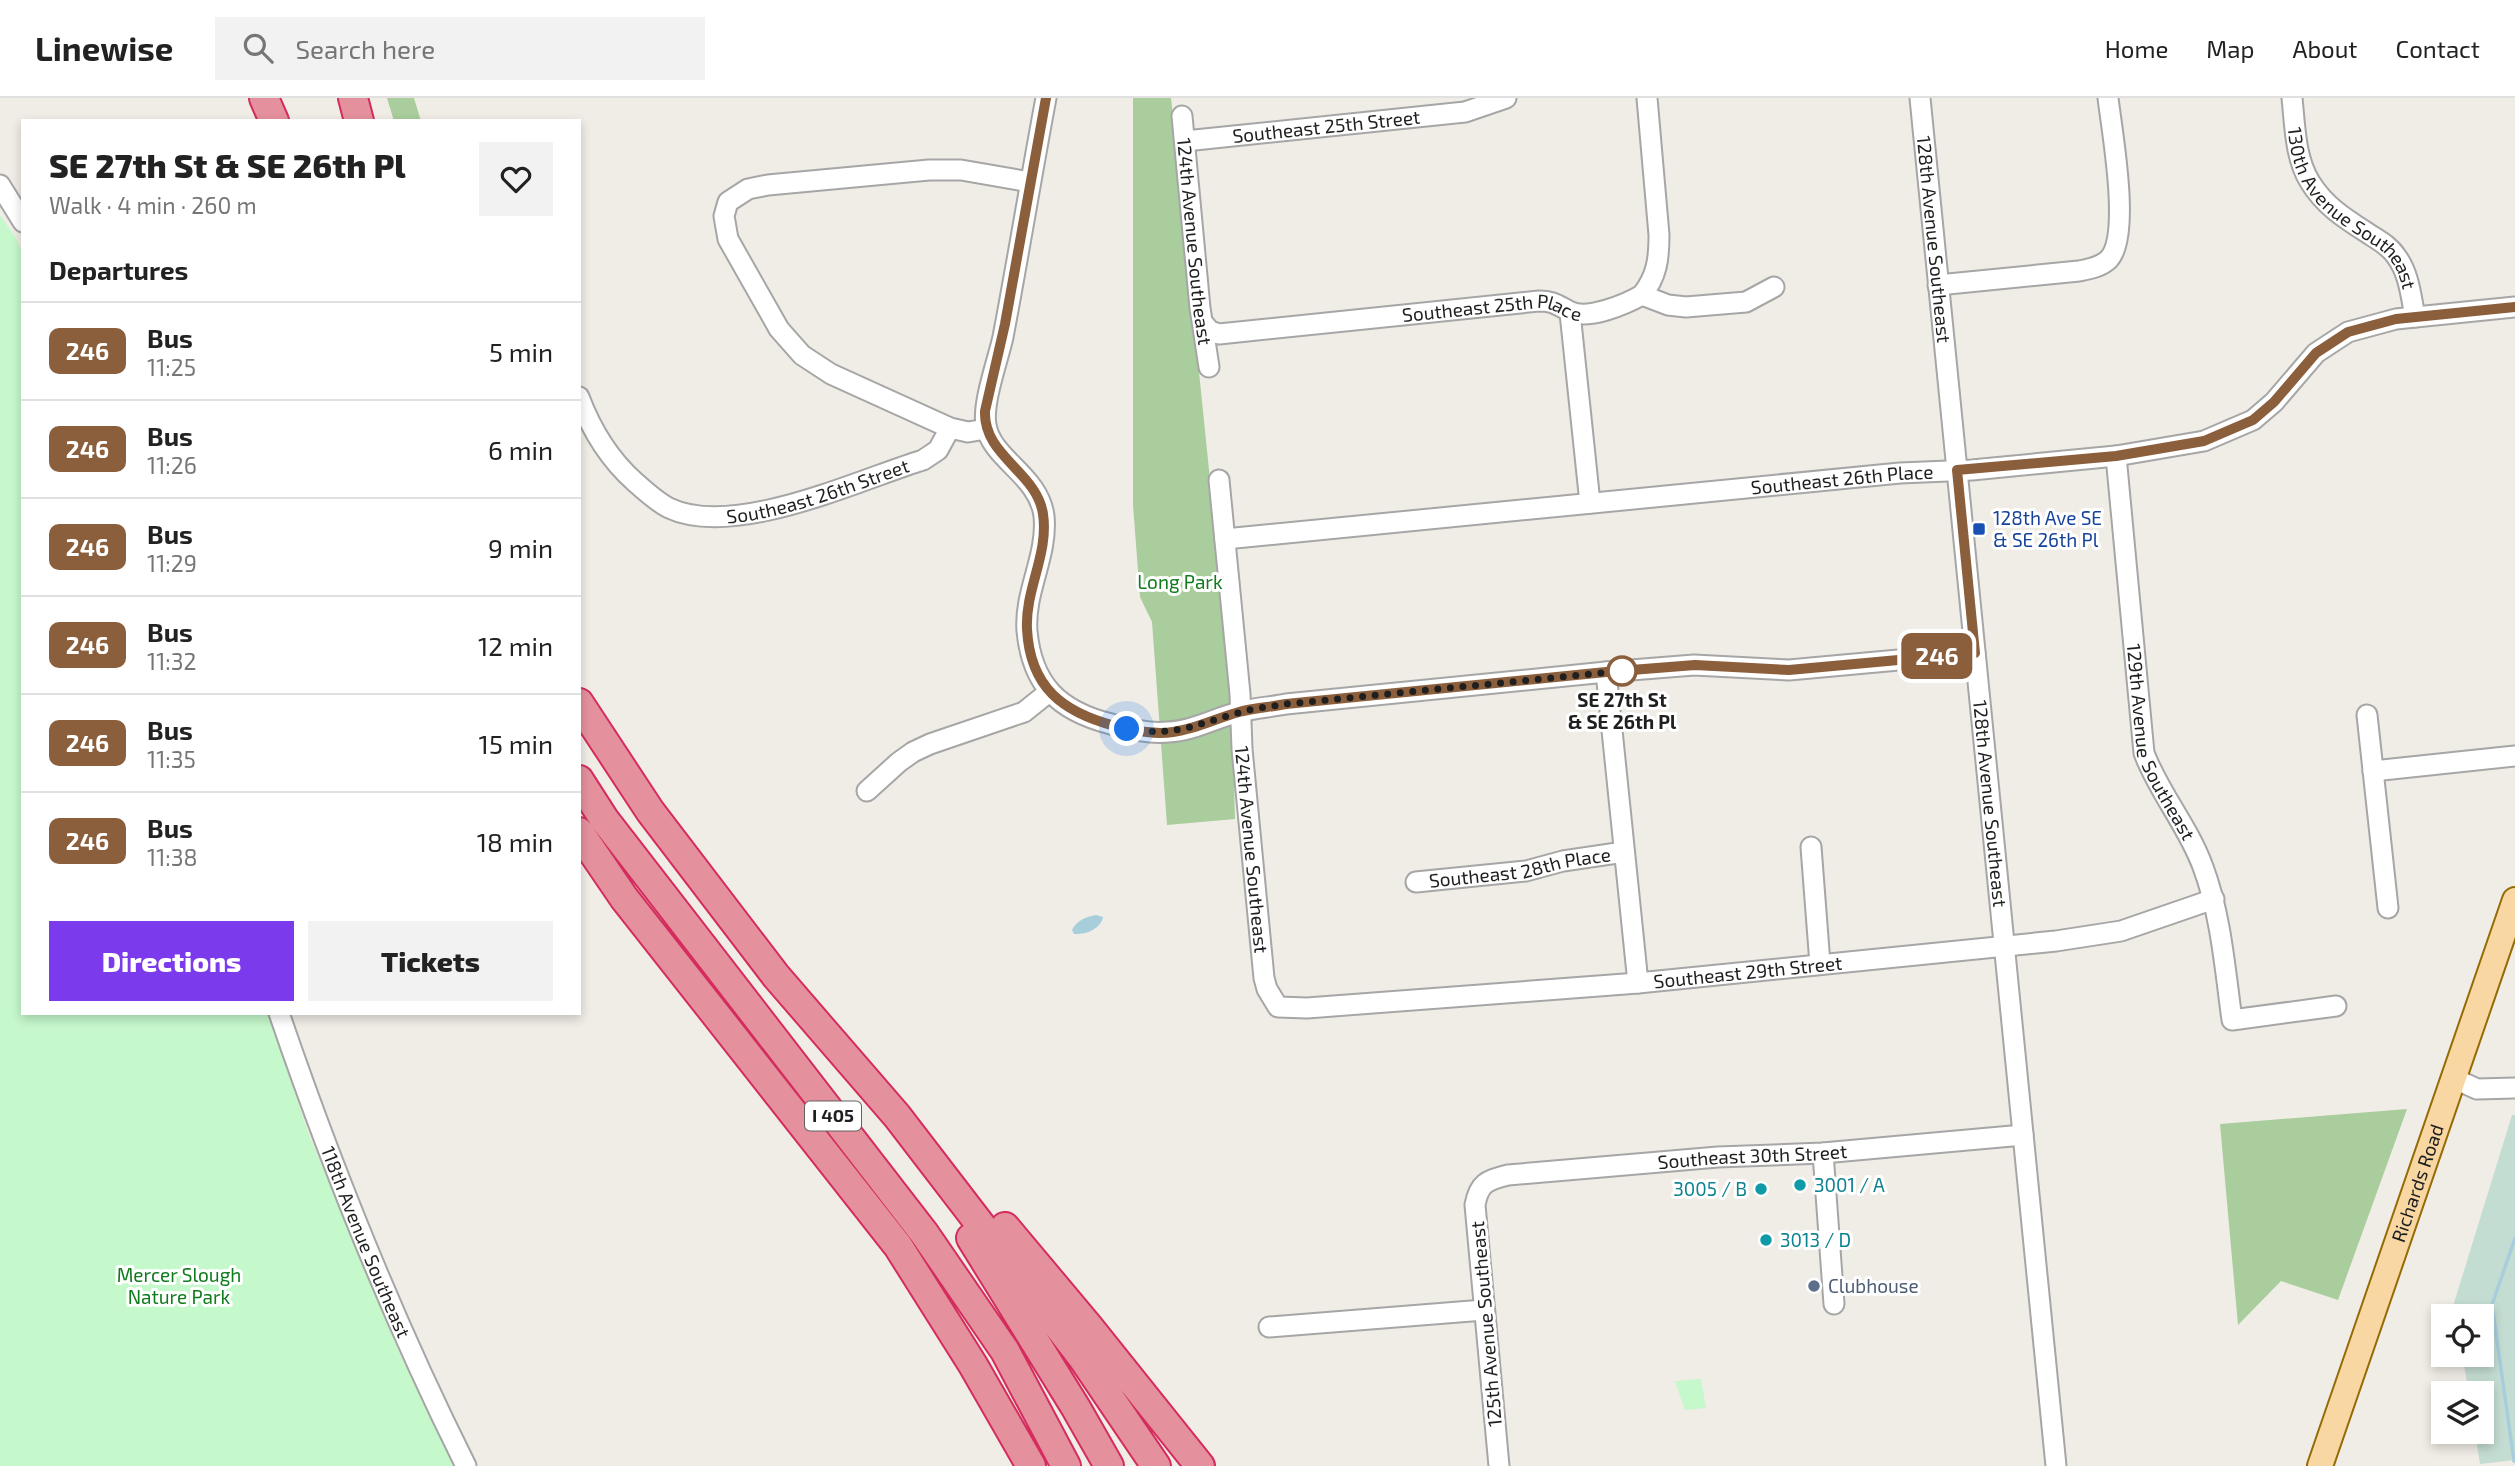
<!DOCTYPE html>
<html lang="en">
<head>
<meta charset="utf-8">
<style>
  body { margin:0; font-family:"Exo 2",sans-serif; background:#f2f2f2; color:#222; height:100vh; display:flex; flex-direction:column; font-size:26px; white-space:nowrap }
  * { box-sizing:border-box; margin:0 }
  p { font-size:23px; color:#767676 }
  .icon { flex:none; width:38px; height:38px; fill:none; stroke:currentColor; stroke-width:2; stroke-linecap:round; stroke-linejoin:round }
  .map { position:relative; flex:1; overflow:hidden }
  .details { position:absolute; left:21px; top:21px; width:560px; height:896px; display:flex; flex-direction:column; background:#fff; border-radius:0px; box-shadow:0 4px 10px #0003 }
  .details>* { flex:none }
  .badge { padding:0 14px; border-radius:10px; font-size:24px; line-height:46px }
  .fabs { position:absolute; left:2431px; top:1206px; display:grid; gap:14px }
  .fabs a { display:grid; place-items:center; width:63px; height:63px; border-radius:0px; background:#fff; box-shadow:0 4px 10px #0003; font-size:35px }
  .you { position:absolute; width:35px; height:35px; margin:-18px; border:5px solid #fff; border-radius:50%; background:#1a73e8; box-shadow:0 0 0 10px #1a73e833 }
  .map>.badge { position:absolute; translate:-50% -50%; box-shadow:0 0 0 4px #fff }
  h2 { padding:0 28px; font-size:26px; line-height:63px }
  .round { display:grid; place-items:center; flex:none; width:74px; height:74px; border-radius:0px; background:#f2f2f2 }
  .overview { display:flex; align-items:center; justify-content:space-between; height:119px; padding:0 28px }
  h1 { font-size:33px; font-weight:800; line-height:52px }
  .primary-button { display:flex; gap:14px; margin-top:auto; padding:14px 28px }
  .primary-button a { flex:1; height:80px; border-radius:0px; background:#7c3aed; color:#fff; font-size:28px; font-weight:800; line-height:80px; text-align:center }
  .primary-button a+a { background:#f2f2f2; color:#222 }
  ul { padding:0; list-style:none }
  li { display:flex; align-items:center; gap:21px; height:98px; padding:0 28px; border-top:2px solid #e0e0e0 }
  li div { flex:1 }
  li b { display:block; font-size:26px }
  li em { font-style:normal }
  li .badge { min-width:77px; font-weight:700; text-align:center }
  header { display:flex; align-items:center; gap:42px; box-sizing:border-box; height:98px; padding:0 35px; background:#fff; border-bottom:2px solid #e0e0e0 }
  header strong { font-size:33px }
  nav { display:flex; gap:38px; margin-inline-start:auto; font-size:24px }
  .search { width:490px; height:63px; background:#f2f2f2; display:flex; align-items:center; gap:18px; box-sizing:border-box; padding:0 24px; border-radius:0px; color:#767676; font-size:26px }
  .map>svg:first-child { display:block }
  .forest { fill:#a9cd9c }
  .wetland { fill:#c4ddd2 }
  .park { fill:#c5f8cb }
  .water { fill:#a8cedc }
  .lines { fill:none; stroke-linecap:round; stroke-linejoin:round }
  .stream { stroke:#a8cedc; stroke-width:3.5 }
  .minor-casing { stroke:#a6a6a6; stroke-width:23 }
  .major-casing { stroke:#956b06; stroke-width:28 }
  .highway-casing { stroke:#d52c5f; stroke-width:32 }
  .minor { stroke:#fff; stroke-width:19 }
  .major { stroke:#f9d7a2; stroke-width:24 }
  .highway { stroke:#e4919d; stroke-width:28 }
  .line-casing { stroke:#fff; stroke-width:16 }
  .line { stroke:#8b5e3c; stroke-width:10 }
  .walk { stroke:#1f1f1f; stroke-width:7; stroke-dasharray:0 12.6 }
  .transit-dot { fill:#1a4fb4; stroke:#fff; stroke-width:2.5 }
  .stop-dot { fill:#fff; stroke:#8b5e3c; stroke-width:3.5 }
  .culture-dot { fill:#0f9aa8; stroke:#fff; stroke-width:2.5 }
  .service-dot { fill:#5c6f8a; stroke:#fff; stroke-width:2.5 }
  .labels { text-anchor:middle; stroke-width:6; stroke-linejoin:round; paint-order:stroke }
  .shield { fill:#fff; stroke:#626262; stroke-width:2 }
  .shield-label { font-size:18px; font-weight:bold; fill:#1f1f1f }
  .street-label { font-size:19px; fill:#1f1f1f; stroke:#fff }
  .transit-label { font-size:19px; fill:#164399; stroke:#fff; text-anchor:start }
  .park-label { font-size:19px; fill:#107b1d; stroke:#fff }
  .stop-label { font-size:19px; font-weight:bold; fill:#1f1f1f; stroke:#fff }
  .culture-label { font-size:19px; fill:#0d838f; stroke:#fff; text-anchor:start }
  .service-label { font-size:19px; fill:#4e5e75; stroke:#fff; text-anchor:start }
</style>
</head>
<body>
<header>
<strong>Linewise</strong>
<div class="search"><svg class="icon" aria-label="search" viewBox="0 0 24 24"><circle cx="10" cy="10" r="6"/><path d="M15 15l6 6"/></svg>Search here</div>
<nav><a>Home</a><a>Map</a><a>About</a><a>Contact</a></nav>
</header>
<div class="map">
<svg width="2515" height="1368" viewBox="0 0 2515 1368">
  <rect width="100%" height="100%" fill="#f0ede6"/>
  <path class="forest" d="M 387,0 L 414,0 L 421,23 L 394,23 Z
    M 1133,0 L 1171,0 L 1231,587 L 1235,721 L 1167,727 L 1152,524 L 1140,499 L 1133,407 Z
    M 2407,1011 L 2338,1202 L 2281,1183 L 2238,1227 L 2220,1026 Z"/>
  <path class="wetland" d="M 2512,1017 L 2515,1017 L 2515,1362 L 2480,1366 L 2475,1334 L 2482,1334 L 2482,1295 L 2469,1295 L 2462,1257 L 2482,1256 L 2482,1218 L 2456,1218 L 2454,1205 Z"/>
  <path class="park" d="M 0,117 L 16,140 L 23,156 L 23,915 L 268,915 L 309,1037 L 401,1259 L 454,1368 L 0,1368 Z
    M 1701,1281 L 1706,1310 L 1685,1312 L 1675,1283 Z"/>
  <path class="water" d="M 1096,817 L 1103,819 C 1101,831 1085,837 1074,836 L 1072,832 C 1077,822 1086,819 1096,817 Z"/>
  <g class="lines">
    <path class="stream" d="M 2514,1363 L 2492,1207 L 2515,1140"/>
    <g class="minor-casing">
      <g id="minor">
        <path d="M 1046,0 C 1031,80 1018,160 1003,239 C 998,262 982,305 986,327 C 991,361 1039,377 1044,418 C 1048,458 1024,493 1027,533 C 1032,587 1059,613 1111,626 C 1130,631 1149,636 1168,634 C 1193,633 1215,620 1239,614 C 1254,610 1271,609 1286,606 L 1606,574 L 1694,567 L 1789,572 L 1975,555"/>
        <path id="s1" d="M 1920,0 L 2056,1368"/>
        <path id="s2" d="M 2292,0 C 2295,28 2295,60 2310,84 C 2324,107 2344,120 2366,134 C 2376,141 2389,147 2396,158 C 2409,175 2411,198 2415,219"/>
        <path id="s3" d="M 1182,18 L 1200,210 L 1209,269"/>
        <path id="s4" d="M 1185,43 L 1465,14 L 1506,0"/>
        <path d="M 0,87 L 23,124"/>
        <path d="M 1938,187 L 2079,173 C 2089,171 2101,169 2109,161 C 2131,137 2112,34 2108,0"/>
        <path d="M 1642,197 C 1657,178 1659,161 1659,137 L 1647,0"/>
        <path d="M 1570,215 L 1590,405"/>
        <path id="s5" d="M 1204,226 L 1210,233 L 1219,236 L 1539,203 C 1553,203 1557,207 1569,213 C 1587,223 1626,206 1642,197 L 1668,207 L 1686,209 L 1746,204 L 1774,189"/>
        <path id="s6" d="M 579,299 C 591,331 609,361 635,384 C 645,393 657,404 669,410 C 734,441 858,382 923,362 L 938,352 L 950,330"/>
        <path d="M 986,331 L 968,334 L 950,330 L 831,276 L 802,257 L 779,231 L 728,141 L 724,118 L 728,104 L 748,91 L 768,87 L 929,72 L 961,72 L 1030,84"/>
        <path id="s7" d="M 2116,358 L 2144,655 C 2159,695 2188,728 2203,769 C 2221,817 2225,871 2232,922 L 2336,908"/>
        <path id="s8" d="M 1219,382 L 1240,596 L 1242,651 L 1264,880 L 1267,891 L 1278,909 L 1307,910 L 1638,885 L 2056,843 L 2121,833 L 2214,801"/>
        <path id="s9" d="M 1225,441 L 1900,375 L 1972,372 L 2116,358 L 2204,343 L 2253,322 L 2274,304 L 2316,255 L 2348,234 L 2396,221 L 2515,209"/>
        <path d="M 1606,574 L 1638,885"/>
        <path d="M 2367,617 L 2388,810"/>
        <path d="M 2373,673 L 2515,658"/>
        <path d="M 867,693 L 899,664 L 913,654 L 930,646 L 1024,614 L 1049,594"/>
        <path d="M 1811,749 L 1820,866"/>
        <path id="s10" d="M 1416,784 L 1526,773 L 1563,763 L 1624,754"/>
        <path id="s11" d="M 279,915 C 332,1070 393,1222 466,1368"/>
        <path d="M 2455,981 L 2477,991 L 2515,990"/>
        <path d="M 1823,1055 L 1834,1206"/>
        <path d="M 1269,1229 L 1484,1212"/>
        <path id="s12" d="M 1499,1368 L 1475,1107 C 1479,1085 1487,1082 1508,1077 L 1718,1059 L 1823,1055 L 2023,1037"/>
      </g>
    </g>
    <g class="major-casing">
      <g id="major">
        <path id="s13" d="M 2320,1368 L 2515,802"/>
      </g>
    </g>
    <g class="highway-casing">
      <path id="highway" d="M 264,0 L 274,23
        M 353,0 L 359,23
        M 579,605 L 650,713 L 776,878 L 897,1018 L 1082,1259 L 1156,1368
        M 579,682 L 604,721 L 924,1135 L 1005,1253 L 1066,1368
        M 579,734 L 624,800 L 898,1148 L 973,1267 L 1031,1368
        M 1005,1129 L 1088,1228 L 1200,1368
        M 971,1140 L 1076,1310 L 1109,1368"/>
    </g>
    <use href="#minor" class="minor"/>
    <use href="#major" class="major"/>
    <use href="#highway" class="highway"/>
  </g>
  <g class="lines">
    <g class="line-casing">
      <path id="line" d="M 1046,0 L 1005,226 L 985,313 C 983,358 1037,374 1043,416 C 1049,456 1025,491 1027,531 C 1030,589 1062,614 1115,628 C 1134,632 1153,637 1173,634 C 1196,631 1217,620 1239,614 C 1254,610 1271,609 1286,606 L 1606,574 L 1695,567 L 1789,572 L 1975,555 L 1957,372 L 2116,358 L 2204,343 L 2253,322 L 2274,304 L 2316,255 L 2348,234 L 2396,221 L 2515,209"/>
    </g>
    <use href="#line" class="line"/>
    <path class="walk" d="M 1127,631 C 1174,639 1194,627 1238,615 C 1253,610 1270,609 1286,606 L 1622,573"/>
  </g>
  <rect class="transit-dot" x="1972" y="424" width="14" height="14" rx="3.5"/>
  <circle class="stop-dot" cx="1622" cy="573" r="14"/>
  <g class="culture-dot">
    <circle cx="1800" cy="1087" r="7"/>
    <circle cx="1761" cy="1091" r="7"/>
    <circle cx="1766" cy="1142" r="7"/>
  </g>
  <circle class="service-dot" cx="1814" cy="1188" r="7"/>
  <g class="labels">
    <rect class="shield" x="805" y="1003.5" width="56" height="29" rx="5"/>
    <g class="shield-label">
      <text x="833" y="1024">I 405</text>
    </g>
    <g class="street-label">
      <text dy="7" stroke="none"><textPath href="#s4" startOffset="142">Southeast 25th Street</textPath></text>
      <text dy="7" stroke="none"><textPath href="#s2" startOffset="133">130th Avenue Southeast</textPath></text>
      <text dy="7" stroke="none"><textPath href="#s1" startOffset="142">128th Avenue Southeast</textPath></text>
      <text dy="7" stroke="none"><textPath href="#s3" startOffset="126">124th Avenue Southeast</textPath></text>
      <text dy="7" stroke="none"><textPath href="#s5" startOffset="294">Southeast 25th Place</textPath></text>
      <text dy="7" stroke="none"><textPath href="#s9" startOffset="620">Southeast 26th Place</textPath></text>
      <text dy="7" stroke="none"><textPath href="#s6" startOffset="299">Southeast 26th Street</textPath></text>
      <text dy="7" stroke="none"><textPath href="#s7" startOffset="292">129th Avenue Southeast</textPath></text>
      <text dy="7" stroke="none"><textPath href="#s1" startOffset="709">128th Avenue Southeast</textPath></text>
      <text dy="7" stroke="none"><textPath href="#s8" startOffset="371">124th Avenue Southeast</textPath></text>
      <text dy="7" stroke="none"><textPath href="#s10" startOffset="105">Southeast 28th Place</textPath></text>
      <text dy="7" stroke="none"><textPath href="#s8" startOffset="1004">Southeast 29th Street</textPath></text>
      <text dy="7" stroke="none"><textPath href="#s12" startOffset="556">Southeast 30th Street</textPath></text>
      <text dy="7" stroke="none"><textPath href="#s13" startOffset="299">Richards Road</textPath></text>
      <text dy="7" stroke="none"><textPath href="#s11" startOffset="245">118th Avenue Southeast</textPath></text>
      <text transform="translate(1486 1226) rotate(-95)" y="7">125th Avenue Southeast</text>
    </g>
    <g class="transit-label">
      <text x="1993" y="427">128th Ave SE<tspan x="1993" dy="22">&amp; SE 26th Pl</tspan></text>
    </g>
    <g class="park-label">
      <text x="1180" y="491">Long Park</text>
      <text x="179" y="1184">Mercer Slough<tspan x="179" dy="22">Nature Park</tspan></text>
    </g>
    <g class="stop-label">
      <text x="1622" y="609">SE 27th St<tspan x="1622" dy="22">&amp; SE 26th Pl</tspan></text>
    </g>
    <g class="culture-label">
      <text x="1814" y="1094">3001 / A</text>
      <text x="1747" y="1098" text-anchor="end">3005 / B</text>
      <text x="1780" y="1149">3013 / D</text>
    </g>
    <g class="service-label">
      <text x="1828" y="1195">Clubhouse</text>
    </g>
  </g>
</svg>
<div class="fabs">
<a><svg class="icon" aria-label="locate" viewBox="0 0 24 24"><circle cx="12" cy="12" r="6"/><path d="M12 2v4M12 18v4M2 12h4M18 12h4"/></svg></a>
<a><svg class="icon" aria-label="layers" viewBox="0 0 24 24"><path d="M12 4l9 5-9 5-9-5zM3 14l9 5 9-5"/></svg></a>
</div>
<div class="you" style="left:1127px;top:631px"></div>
<b class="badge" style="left:1937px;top:558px;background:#8b5e3c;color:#fff">246</b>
<section class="details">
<div class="overview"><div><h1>SE 27th St &amp; SE 26th Pl</h1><p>Walk · 4 min · 260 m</p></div><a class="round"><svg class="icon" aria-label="heart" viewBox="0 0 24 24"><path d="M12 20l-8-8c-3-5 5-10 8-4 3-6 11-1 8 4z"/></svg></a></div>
<h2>Departures</h2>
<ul>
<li><span class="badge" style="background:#8b5e3c;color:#fff">246</span><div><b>Bus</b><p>11:25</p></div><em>5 min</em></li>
<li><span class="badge" style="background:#8b5e3c;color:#fff">246</span><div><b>Bus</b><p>11:26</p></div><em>6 min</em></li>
<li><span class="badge" style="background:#8b5e3c;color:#fff">246</span><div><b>Bus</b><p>11:29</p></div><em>9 min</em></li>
<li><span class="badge" style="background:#8b5e3c;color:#fff">246</span><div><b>Bus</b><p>11:32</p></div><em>12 min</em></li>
<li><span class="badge" style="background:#8b5e3c;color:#fff">246</span><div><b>Bus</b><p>11:35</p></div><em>15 min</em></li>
<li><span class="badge" style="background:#8b5e3c;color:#fff">246</span><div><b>Bus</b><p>11:38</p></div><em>18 min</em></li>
</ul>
<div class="primary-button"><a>Directions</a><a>Tickets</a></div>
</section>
</div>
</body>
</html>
